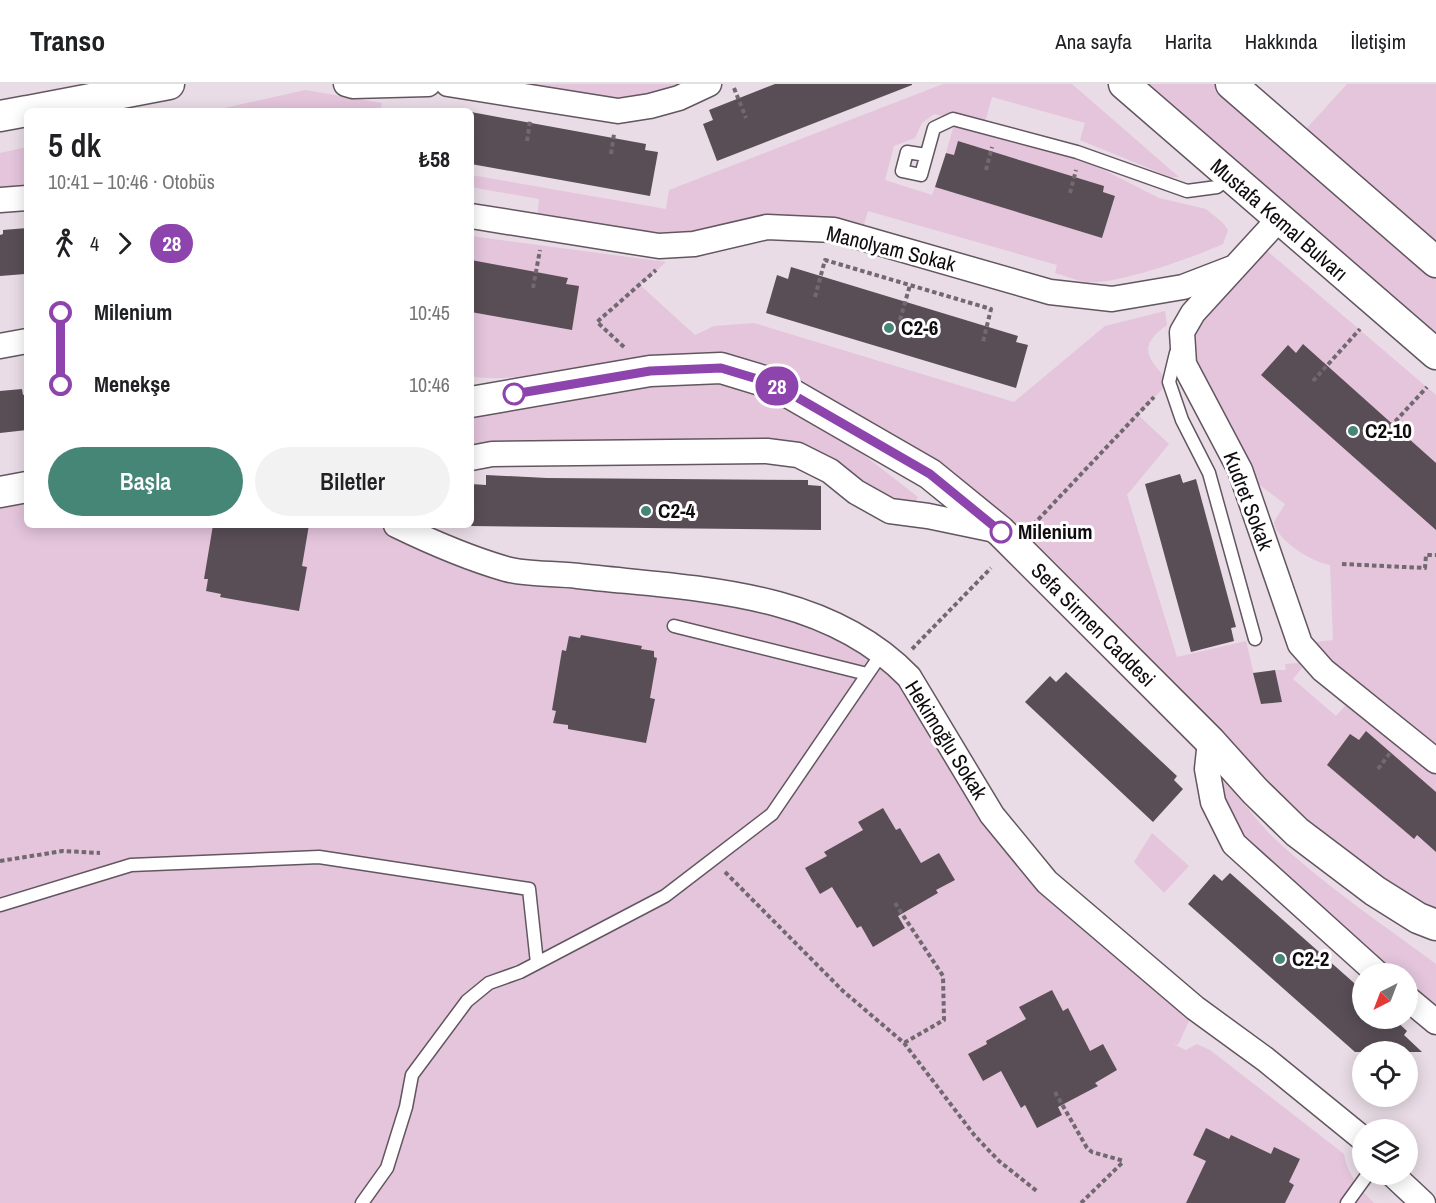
<!DOCTYPE html>
<html lang="tr">
<head>
<meta charset="utf-8">
<style>
  body { margin:0; font-family:"Archivo Narrow",sans-serif; background:#f2f2f2; color:#202124; height:100vh; display:flex; flex-direction:column; font-size:22px; white-space:nowrap }
  * { box-sizing:border-box; margin:0 }
  p { font-size:20px; color:#757577 }
  .icon { flex:none; width:33px; height:33px; fill:none; stroke:currentColor; stroke-width:2; stroke-linecap:round; stroke-linejoin:round }
  .map { position:relative; flex:1; overflow:hidden }
  .details { position:absolute; left:24px; top:24px; width:450px; height:420px; display:flex; flex-direction:column; background:#fff; border-radius:9px; box-shadow:0 3px 15px #0003 }
  .details>* { flex:none }
  .badge { padding:0 12px; border-radius:20px; font-size:21px; line-height:39px }
  .needle { width:39px; rotate:222deg }
  .buttons { position:absolute; left:1352px; top:879px; display:grid; gap:12px }
  .buttons a { display:grid; place-items:center; width:66px; height:66px; border-radius:50%; background:#fff; box-shadow:0 3px 15px #0003; font-size:30px }
  .map>.badge { position:absolute; translate:-50% -50%; box-shadow:0 0 0 3px #fff }
  .legs { display:flex; align-items:center; gap:9px; height:66px; padding:0 24px; font-size:20px }
  .legs p { margin-inline-start:auto }
  .summary { display:flex; align-items:center; justify-content:space-between; height:102px; padding:0 24px }
  h1 { font-size:33px; font-weight:600; line-height:45px }
  .button { display:flex; gap:12px; margin-top:auto; padding:12px 24px }
  .button a { flex:1; height:69px; border-radius:36px; background:#458677; color:#fff; font-size:24px; font-weight:600; line-height:69px; text-align:center }
  .button a+a { background:#f2f2f2; color:#202124 }
  ul { padding:0 24px; list-style:none }
  li { display:flex; align-items:center; gap:21px; height:72px; font-size:22px }
  li i { display:grid; place-items:center; width:9px; height:100%; margin:0 8px; background:currentColor }
  li i::after { content:''; width:15px; height:15px; margin:-8px; border:4px solid; border-radius:50%; background:#fff }
  li p { margin-inline-start:auto }
  li:first-child i { background:linear-gradient(#0000 50%,currentColor 0) }
  li:last-child i { background:linear-gradient(currentColor 50%,#0000 0) }
  header { display:flex; align-items:center; gap:36px; box-sizing:border-box; height:84px; padding:0 30px; background:#fff; border-bottom:2px solid #e0e0e0 }
  header strong { font-size:28px }
  nav { display:flex; gap:33px; margin-inline-start:auto; font-size:21px }
  .map>svg:first-child { display:block }
  .green { fill:#e4c5dc }
  .building { fill:#594e56 }
  .lines { fill:none; stroke-linecap:round; stroke-linejoin:round }
  .service-casing { stroke:#62565f; stroke-width:15 }
  .minor-casing { stroke:#62565f; stroke-width:27 }
  .tertiary-casing { stroke:#62565f; stroke-width:33 }
  .path { stroke:#71696f; stroke-width:4; stroke-dasharray:4.5 3; stroke-linecap:butt }
  .service { stroke:#fff; stroke-width:12 }
  .minor { stroke:#fff; stroke-width:24 }
  .tertiary { stroke:#fff; stroke-width:30 }
  .line-1-casing { stroke:#fff; stroke-width:14 }
  .line-1 { stroke:#8e44ad; stroke-width:9 }
  .poi-dot { fill:#458677; stroke:#fff; stroke-width:2 }
  .stop-1-dot { fill:#fff; stroke:#8e44ad; stroke-width:3 }
  .labels { text-anchor:middle; stroke-width:6; stroke-linejoin:round; paint-order:stroke }
  .street-label { font-size:21px; fill:#0f0b0e; stroke:#fff }
  .poi-label { font-size:21px; font-weight:bold; fill:#0f0b0e; stroke:#fff; text-anchor:start }
  .stop-label { font-size:21px; font-weight:bold; fill:#0f0b0e; stroke:#fff; text-anchor:start }
</style>
</head>
<body>
<header>
<strong>Transo</strong>
<nav><a>Ana sayfa</a><a>Harita</a><a>Hakkında</a><a>İletişim</a></nav>
</header>
<div class="map">
<svg width="1436" height="1119" viewBox="0 0 1436 1119">
  <rect width="100%" height="100%" fill="#e9dce6"/>
  <path class="green" d="M 520,0 L 686,0 L 624,15 Z
    M 943,0 L 1072,0 L 1179,93 L 1170,93 L 1080,56 L 1085,39 L 992,13 L 984,42 L 934,30 L 922,39 L 915,54 L 894,62 L 885,96 L 932,111 L 935,103 L 1102,154 L 1115,112 L 1103,108 L 1104,102 L 1045,84 L 1018,87 L 1021,76 L 988,67 L 954,71 L 946,69 L 954,41 L 1090,79 L 1159,114 L 1206,125 L 1223,139 L 1228,146 L 1223,160 C 1194,173 1117,201 1087,198 C 1077,197 1066,192 1055,189 L 1057,181 L 868,127 L 860,154 L 659,154 L 537,135 L 539,115 L 471,103 L 471,91 L 666,125 L 669,106 Z
    M 1122,0 L 1230,0 L 1296,56 L 1347,0 L 1436,0 L 1436,270 Z
    M 305,6 L 382,19 L 380,27 L 211,27 Z
    M 27,63 L 27,107 L 0,109 L 0,69 Z
    M 471,152 L 666,178 L 640,201 L 695,251 L 714,242 L 754,239 L 1014,318 L 1105,242 L 1165,227 L 1167,241 C 1136,263 1148,274 1169,298 L 1138,331 L 1169,360 L 1127,411 L 1177,573 L 1246,557 L 1261,620 L 1282,618 L 1275,586 L 1286,586 L 1285,580 L 1299,579 L 1302,584 L 1293,595 L 1336,632 L 1355,611 L 1300,560 L 1333,556 L 1330,481 C 1313,479 1275,455 1274,438 L 1285,420 L 1240,386 L 1182,248 L 1258,159 L 1436,311 L 1436,841 L 1372,805 L 1028,475 L 774,300 L 650,287 L 636,274 C 597,280 506,301 471,292 Z
    M 726,297 L 774,312 L 825,341 L 918,413 L 908,430 L 798,371 L 471,374 L 471,332 L 655,298 Z
    M 27,403 L 27,441 L 396,441 L 507,485 L 741,512 L 882,569 L 992,731 L 1195,924 L 1178,961 L 1173,960 L 1186,966 L 1197,960 L 1210,966 L 1344,1070 C 1347,1090 1360,1105 1374,1119 L 0,1119 L 0,408 Z
    M 1205,684 C 1234,701 1251,732 1275,755 C 1324,801 1382,840 1436,880 L 1436,938 L 1407,914 L 1407,890 L 1379,889 L 1234,760 Z
    M 1152,749 L 1189,782 L 1164,809 L 1134,778 Z"/>
  <path class="building" d="M 775,0 L 912,0 L 912,1 L 717,77 L 703,40 L 713,36 L 709,26 Z
    M 471,28 L 646,60 L 645,66 L 658,68 L 650,112 L 471,80 Z
    M 958,57 L 1104,102 L 1103,108 L 1115,112 L 1102,154 L 935,103 L 946,69 L 954,71 Z
    M 27,144 L 27,185 L 24,185 L 25,190 L 0,192 L 0,151 L 3,150 L 3,146 Z
    M 471,176 L 568,194 L 566,200 L 579,202 L 572,246 L 471,228 Z
    M 791,183 L 1018,252 L 1016,258 L 1028,261 L 1016,304 L 766,229 L 777,191 L 788,195 Z
    M 1303,260 L 1436,379 L 1436,446 L 1261,291 L 1288,261 L 1296,269 Z
    M 22,305 L 23,311 L 27,310 L 27,346 L 0,349 L 0,307 Z
    M 1180,390 L 1183,399 L 1196,395 L 1236,543 L 1231,544 L 1234,557 L 1191,568 L 1145,400 Z
    M 486,391 L 547,394 L 808,396 L 808,401 L 821,402 L 821,446 L 471,442 L 471,400 L 486,401 Z
    M 213,441 L 309,441 L 302,482 L 307,483 L 299,527 L 220,513 L 221,510 L 206,507 L 208,495 L 204,495 Z
    M 581,551 L 642,562 L 641,565 L 654,567 L 654,573 L 657,574 L 650,614 L 655,615 L 646,659 L 568,645 L 568,641 L 553,639 L 556,627 L 552,626 L 562,566 L 566,567 L 569,552 L 580,554 Z
    M 1275,586 L 1282,618 L 1261,620 L 1253,589 Z
    M 1066,588 L 1177,692 L 1174,696 L 1183,705 L 1153,738 L 1025,618 L 1050,592 L 1056,598 Z
    M 1366,647 L 1436,708 L 1436,768 L 1417,751 L 1414,755 L 1327,681 L 1350,650 L 1359,656 Z
    M 883,724 L 896,746 L 900,744 L 921,779 L 939,769 L 955,796 L 936,806 L 938,809 L 898,832 L 905,844 L 873,863 L 861,842 L 857,844 L 832,803 L 820,810 L 805,784 L 827,772 L 824,768 L 863,746 L 858,738 Z
    M 1230,789 L 1362,906 L 1362,934 L 1393,934 L 1407,947 L 1404,951 L 1422,968 L 1355,968 L 1188,820 L 1214,790 L 1222,797 Z
    M 1052,906 L 1063,927 L 1068,924 L 1090,967 L 1103,960 L 1117,986 L 1095,999 L 1098,1002 L 1058,1023 L 1062,1031 L 1037,1044 L 1025,1021 L 1021,1024 L 1001,987 L 983,997 L 968,970 L 987,960 L 986,957 L 1026,935 L 1019,923 Z
    M 1206,1044 L 1229,1055 L 1231,1051 L 1271,1070 L 1274,1063 L 1300,1075 L 1289,1098 L 1294,1101 L 1285,1119 L 1186,1119 L 1206,1077 L 1193,1071 Z"/>
  <g class="lines">
    <g class="service-casing">
      <path id="service" d="M 926,71 L 907,68 L 902,87 L 921,91 L 934,44 L 953,35 L 1077,68 L 1187,107 L 1217,103 L 1229,94
        M 1176,269 L 1169,298 L 1182,336 L 1209,389 L 1255,555
        M 674,542 L 867,590
        M 0,821 L 131,781 L 319,773 L 529,805 L 537,879
        M 362,1119 L 387,1084 L 406,1023 L 412,991 L 467,917 L 489,899 L 520,888 L 665,812 L 772,730 L 882,569
        M 1347,1119 L 1368,1090"/>
    </g>
    <g class="minor-casing">
      <path id="minor" d="M 346,0 L 353,2 L 428,0
        M 448,0 L 618,27 L 650,22 L 679,14 L 709,0
        M 0,116 L 27,114
        M 471,132 L 659,162 L 694,160 L 767,143 L 834,146 L 1050,208 L 1112,215 L 1183,203 L 1235,183
        M 1278,136 L 1193,229 L 1182,248 L 1184,280 L 1240,386 L 1300,560 L 1323,586 L 1436,677
        M 0,262 L 27,257
        M 471,374 L 492,370 L 767,367 L 798,371 L 830,387 L 856,408 L 890,427 L 928,432 L 1000,447
        M 396,441 C 431,458 468,474 506,485 C 528,491 555,489 578,492 C 692,505 824,505 909,593 L 992,731 L 1047,798 L 1195,924 L 1265,975 L 1362,1054
        M 1210,657 L 1207,685 L 1213,718 L 1234,760 L 1378,890
        M 1407,914 L 1436,938
        M 1392,1090 L 1423,1119"/>
    </g>
    <g class="tertiary-casing">
      <path id="tertiary" d="M 1124,0 L 1436,270
        M 1231,0 L 1436,178
        M 28,27 L 169,0
        M 0,32 L 27,27
        M 471,318 L 650,287 L 721,284 L 774,300 L 930,390 L 1000,447 L 1210,657 L 1255,707 L 1297,748 L 1375,807 L 1418,834 L 1436,841
        M 0,408 L 27,403"/>
    </g>
    <path class="path" d="M 734,4 L 746,34
      M 527,57 L 530,37
      M 611,70 L 614,50
      M 986,86 L 992,63
      M 1070,109 L 1076,86
      M 533,204 L 540,166
      M 815,213 L 825,176 L 991,225 L 983,258
      M 900,236 L 910,201
      M 624,263 L 597,238 L 656,186
      M 1313,297 L 1360,245
      M 1380,354 L 1427,303
      M 1033,441 L 1154,313
      M 1342,480 L 1425,484 L 1426,471 L 1436,471
      M 912,565 L 991,484
      M 1378,685 L 1390,669
      M 0,777 L 63,767 L 100,769
      M 725,788 L 843,907 L 904,959 L 975,1052 L 999,1077 L 1038,1108
      M 895,819 L 943,892 L 944,936 L 904,959
      M 1055,1008 L 1087,1064 L 1092,1068 L 1124,1077
      M 1081,1119 L 1123,1078"/>
    <use href="#service" class="service"/>
    <use href="#minor" class="minor"/>
    <use href="#tertiary" class="tertiary"/>
  </g>
  <g class="lines">
    <g class="line-1-casing">
      <path id="line-1" d="M 514,310 L 650,287 L 721,284 L 774,300 L 930,390 L 1001,448"/>
    </g>
    <use href="#line-1" class="line-1"/>
  </g>
  <g class="poi-dot">
    <circle cx="889" cy="244" r="6"/>
    <circle cx="1353" cy="347" r="6"/>
    <circle cx="646" cy="427" r="6"/>
    <circle cx="1280" cy="875" r="6"/>
  </g>
  <g class="stop-1-dot">
    <circle cx="514" cy="310" r="10"/>
    <circle cx="1001" cy="448" r="10"/>
  </g>
  <g class="labels">
    <g class="street-label">
      <text transform="translate(1279 136) rotate(41)" y="7">Mustafa Kemal Bulvarı</text>
      <text transform="translate(891 165) rotate(14)" y="7">Manolyam Sokak</text>
      <text transform="translate(1248 417) rotate(69)" y="7">Kudret Sokak</text>
      <text transform="translate(1093 541) rotate(45)" y="7">Sefa Sirmen Caddesi</text>
      <text transform="translate(946 656) rotate(58)" y="7">Hekimoğlu Sokak</text>
    </g>
    <g class="poi-label">
      <text x="901" y="251">C2-6</text>
      <text x="1365" y="354">C2-10</text>
      <text x="658" y="434">C2-4</text>
      <text x="1292" y="882">C2-2</text>
    </g>
    <g class="stop-label">
      <text x="1018" y="455">Milenium</text>
    </g>
  </g>
</svg>
<div class="buttons">
<a><svg class="needle" viewBox="-14 -14 28 28"><path d="M0-13l5 13h-10z" fill="#e53935"/><path d="M0 13l5-13h-10z" fill="#757577"/></svg></a>
<a><svg class="icon" aria-label="locate" viewBox="0 0 24 24"><circle cx="12" cy="12" r="6"/><path d="M12 2v4M12 18v4M2 12h4M18 12h4"/></svg></a>
<a><svg class="icon" aria-label="layers" viewBox="0 0 24 24"><path d="M12 4l9 5-9 5-9-5zM3 14l9 5 9-5"/></svg></a>
</div>
<b class="badge" style="left:777px;top:302px;background:#8e44ad;color:#fff">28</b>
<section class="details">
<div class="summary"><div><h1>5 dk</h1><p>10:41 – 10:46 · Otobüs</p></div><b>₺58</b></div>
<div class="legs"><svg class="icon" aria-label="walk" viewBox="0 0 24 24"><circle cx="13" cy="4" r="2"/><path d="M13 8l-2 6 4 7M11 14l-3 7M7 12l3-4h3l4 4"/></svg>4<svg class="icon" aria-label="forward" viewBox="0 0 24 24"><path d="M9 5l7 7-7 7"/></svg><b class="badge" style="background:#8e44ad;color:#fff">28</b></div>
<ul>
<li><i style="color:#8e44ad"></i><b>Milenium</b><p>10:45</p></li>
<li><i style="color:#8e44ad"></i><b>Menekşe</b><p>10:46</p></li>
</ul>
<div class="button"><a>Başla</a><a>Biletler</a></div>
</section>
</div>
</body>
</html>
